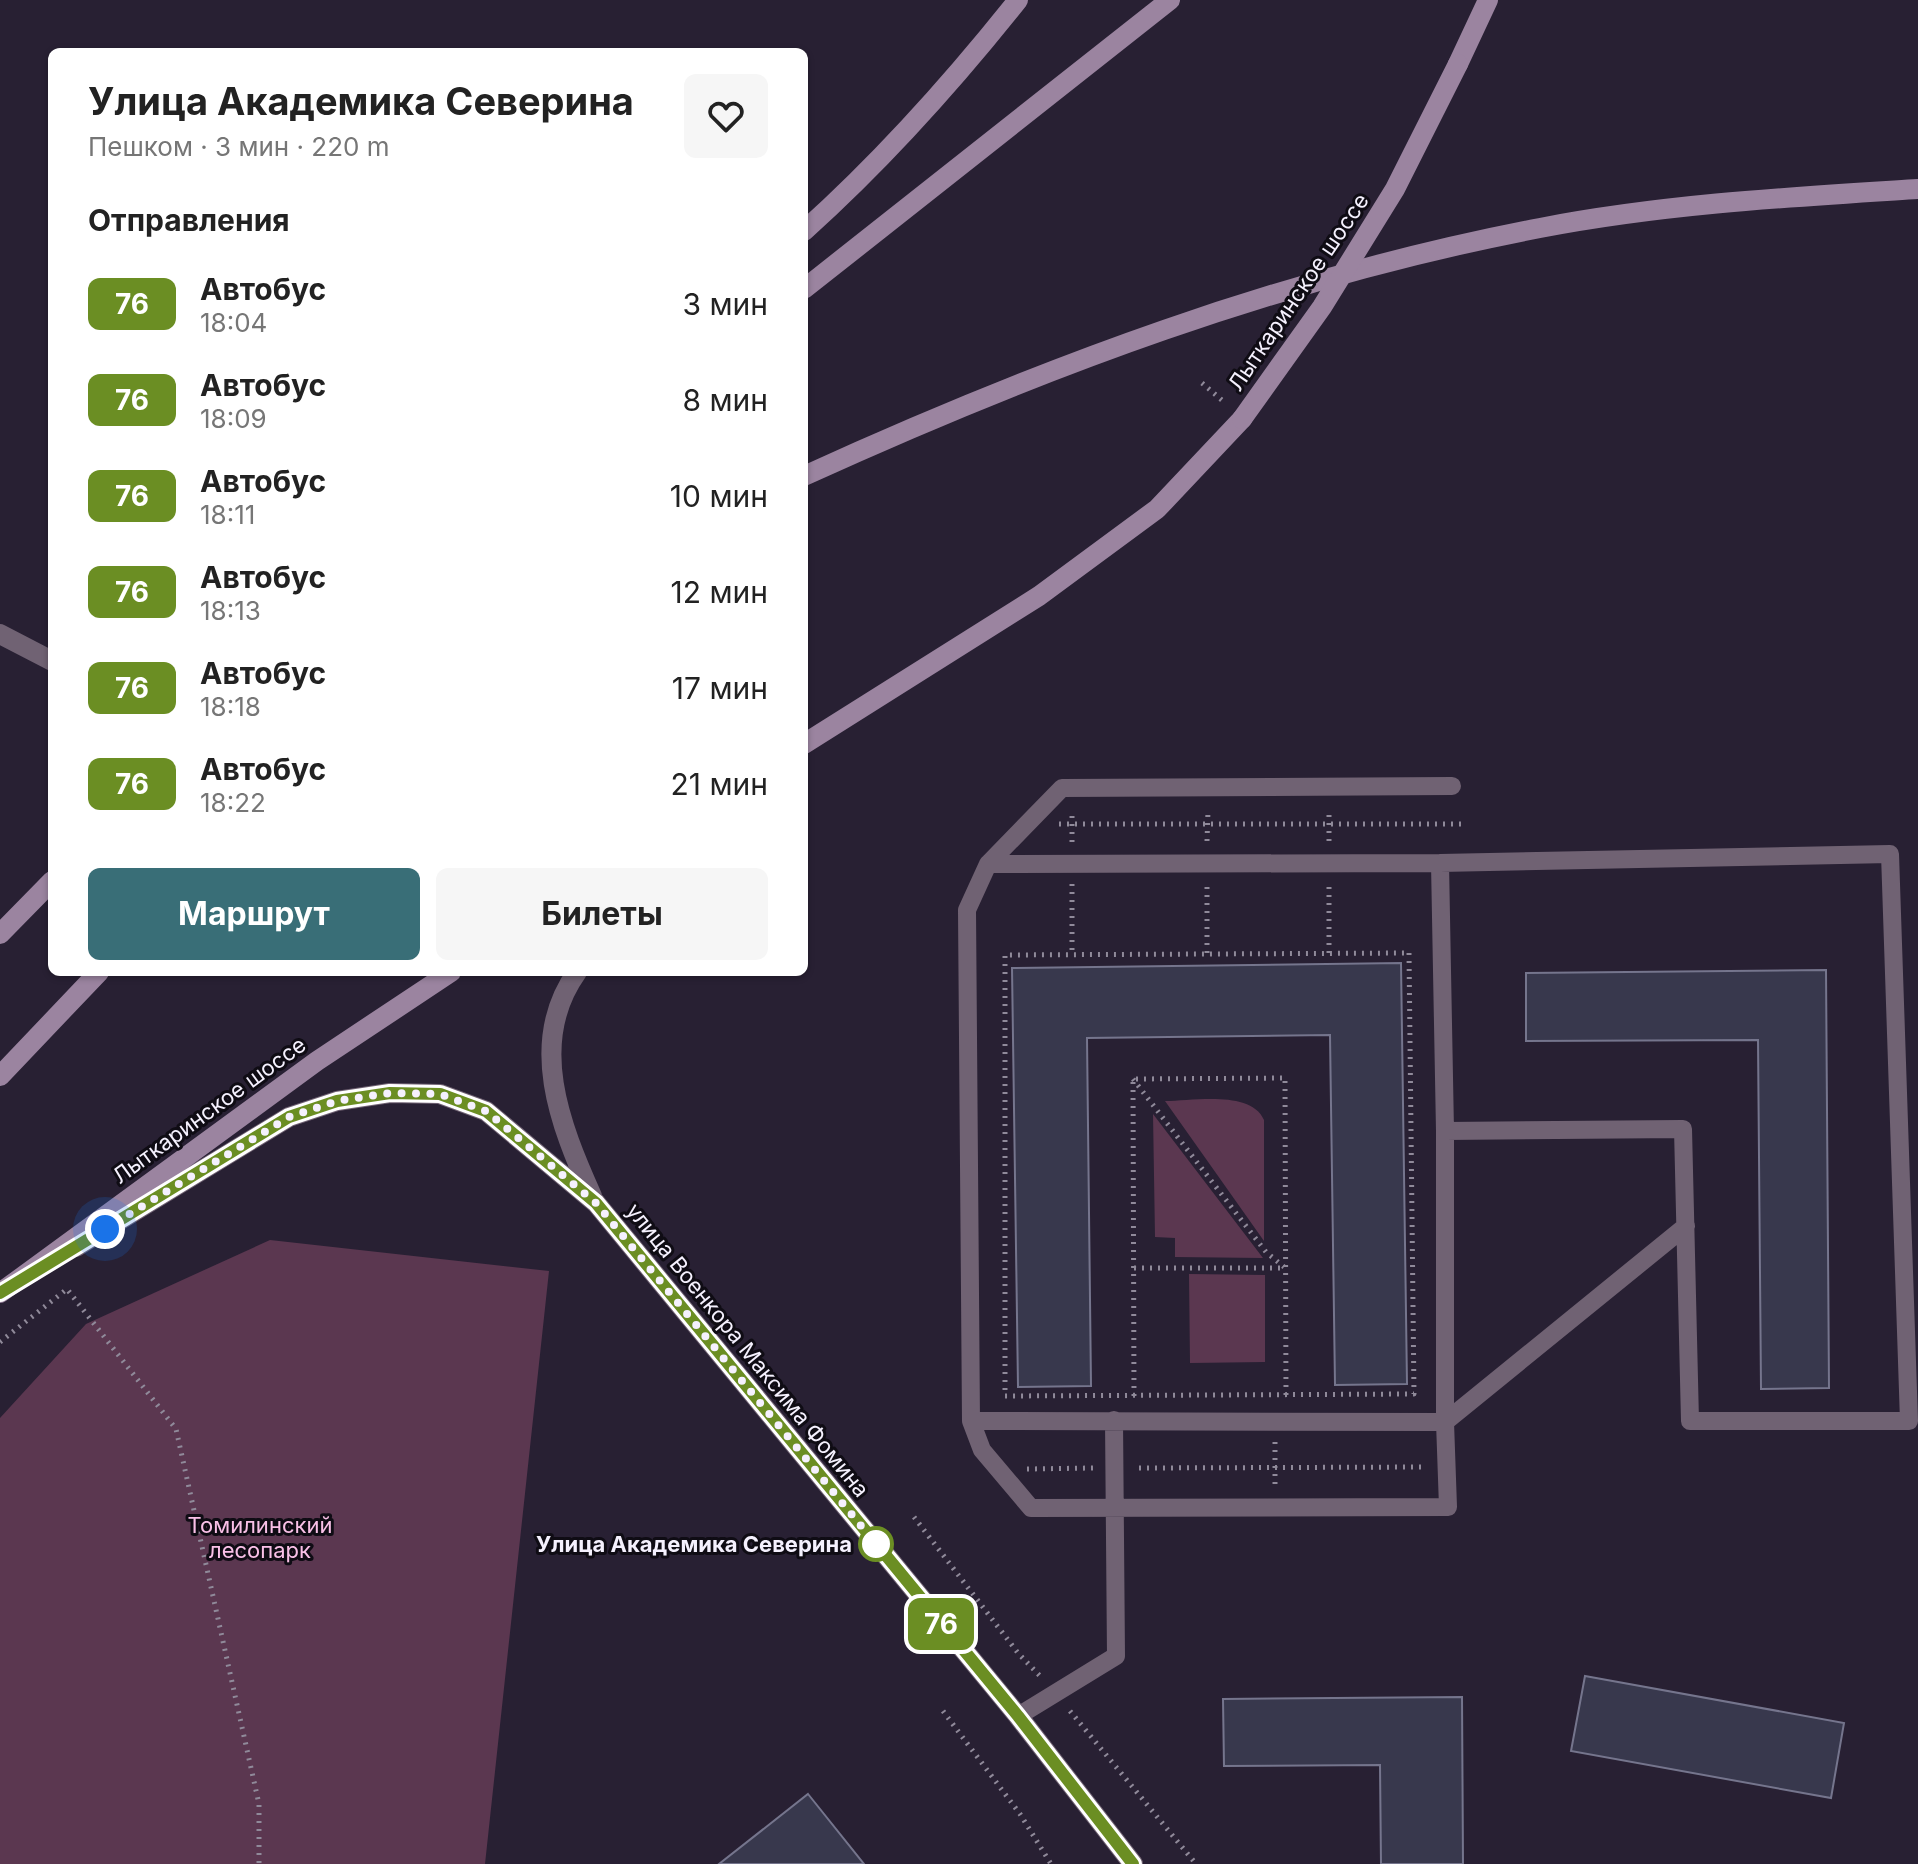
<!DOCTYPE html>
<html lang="ru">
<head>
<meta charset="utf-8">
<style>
  body { margin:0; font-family:Inter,sans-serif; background:#f6f6f6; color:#222; height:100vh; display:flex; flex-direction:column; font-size:30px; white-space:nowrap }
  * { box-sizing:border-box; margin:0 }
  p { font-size:26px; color:#767676 }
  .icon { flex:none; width:44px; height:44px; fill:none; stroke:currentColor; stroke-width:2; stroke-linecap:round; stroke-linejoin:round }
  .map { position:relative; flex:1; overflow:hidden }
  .sheet { position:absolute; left:48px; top:48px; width:760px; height:928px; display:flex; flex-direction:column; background:#fff; border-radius:12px; box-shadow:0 2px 6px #0004 }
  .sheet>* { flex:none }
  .badge { padding:0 16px; border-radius:12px; font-size:28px; line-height:52px }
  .you { position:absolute; width:40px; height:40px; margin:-20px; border:6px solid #fff; border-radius:50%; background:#1a73e8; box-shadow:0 0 0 12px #1a73e833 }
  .map>.badge { position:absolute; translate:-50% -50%; box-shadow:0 0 0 4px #fff }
  h2 { padding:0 40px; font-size:30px; line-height:72px }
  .round { display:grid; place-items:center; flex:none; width:84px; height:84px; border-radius:12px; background:#f6f6f6 }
  .summary { display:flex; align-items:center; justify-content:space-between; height:136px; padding:0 40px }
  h1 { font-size:38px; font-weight:700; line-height:60px }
  .button { display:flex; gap:16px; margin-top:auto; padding:16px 40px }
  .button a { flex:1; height:92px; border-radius:12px; background:#396e77; color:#fff; font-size:32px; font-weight:700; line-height:92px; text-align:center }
  .button a+a { background:#f6f6f6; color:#222 }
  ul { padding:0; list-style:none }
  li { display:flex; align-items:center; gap:24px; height:96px; padding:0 40px }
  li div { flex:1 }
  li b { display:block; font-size:30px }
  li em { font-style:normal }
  li .badge { min-width:88px; font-weight:700; text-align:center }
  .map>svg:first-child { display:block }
  .green { fill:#5b3750 }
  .building { fill:#38384d; stroke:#75758d; stroke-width:2 }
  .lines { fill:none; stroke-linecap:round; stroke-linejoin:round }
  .path { stroke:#908a9a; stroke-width:5; stroke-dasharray:2 6; stroke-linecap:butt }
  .lane { stroke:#706273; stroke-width:18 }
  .street { stroke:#706273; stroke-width:20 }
  .secondary { stroke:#9b84a0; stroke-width:20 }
  .secondary-bridge { stroke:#9b84a0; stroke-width:20 }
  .line-casing { stroke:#fff; stroke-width:18 }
  .line { stroke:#6b8e23; stroke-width:12 }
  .walk { stroke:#f5f1fe; stroke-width:8; stroke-dasharray:0 14.4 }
  .stop-dot { fill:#fff; stroke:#6b8e23; stroke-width:4 }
  .labels { text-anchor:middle; stroke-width:6; stroke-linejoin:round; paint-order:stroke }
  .street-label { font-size:22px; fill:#f5f1fe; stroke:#0f0c14 }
  .park-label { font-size:22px; fill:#f9c0e7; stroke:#0f0c14 }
  .stop-label { font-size:22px; font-weight:bold; fill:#f5f1fe; stroke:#0f0c14; text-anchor:end }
</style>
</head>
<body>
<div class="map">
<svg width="1918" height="1864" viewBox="0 0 1918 1864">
  <rect width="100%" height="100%" fill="#282033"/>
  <path class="green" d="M 1165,1101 C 1194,1101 1251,1090 1264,1120 L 1264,1241 Z
    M 1153,1114 L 1263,1258 L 1175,1257 L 1175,1238 L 1155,1237 Z
    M 270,1240 L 549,1271 L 485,1864 L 0,1864 L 0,1418 L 86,1324 Z
    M 1189,1274 L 1265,1275 L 1265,1362 L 1190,1363 Z"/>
  <path class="building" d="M 1401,963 L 1407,1384 L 1335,1385 L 1330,1035 L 1087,1038 L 1091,1386 L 1018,1387 L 1012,968 Z
    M 1826,970 L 1829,1388 L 1761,1389 L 1758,1040 L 1526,1041 L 1526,973 Z
    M 1585,1676 L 1844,1723 L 1831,1798 L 1571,1751 Z
    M 1462,1697 L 1463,1864 L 1381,1864 L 1380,1765 L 1224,1766 L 1223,1699 Z
    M 808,1794 L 864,1864 L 719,1864 Z"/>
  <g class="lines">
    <path class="path" d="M 1202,383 L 1224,402
      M 1059,824 L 1464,824
      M 1207,841 L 1208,811
      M 1329,841 L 1329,811
      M 1072,842 L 1072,812
      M 1072,884 L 1072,955
      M 1207,887 L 1207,954
      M 1329,887 L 1329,954
      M 1409,953 L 1414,1394 L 1005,1396 L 1005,955 Z
      M 1133,1079 L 1266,1252 L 1284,1267
      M 1134,1268 L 1285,1268
      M 0,1342 L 67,1289 L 176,1429 L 259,1804 L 259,1864
      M 1134,1396 L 1133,1079 L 1285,1078 L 1286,1396
      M 1275,1442 L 1275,1484
      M 1139,1468 L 1425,1467
      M 1027,1469 L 1093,1468
      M 914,1517 L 1018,1653 L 1040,1676
      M 943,1711 L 1020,1814 L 1051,1864
      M 1070,1711 L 1196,1864"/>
    <path class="lane" d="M 1440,863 L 1445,1131
      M 988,864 L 1062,788 L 1452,786
      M 971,1421 L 1445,1422 L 1448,1507 L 1031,1508 L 982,1450 L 971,1421 L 967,910 L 988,864 L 1440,863 L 1890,854 L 1909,1421 L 1690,1421 L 1683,1129 L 1445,1131 L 1445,1422 L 1686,1226
      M 1018,1716 L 1116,1656 L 1114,1420"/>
    <path class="street" d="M 0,634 L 52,661
      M 577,972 C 527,1042 560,1125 592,1196
      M 76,1247 L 289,1117 L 337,1101 L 390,1093 L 440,1094 L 486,1111 L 596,1203 L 1018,1716 L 1133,1864"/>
    <path class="secondary" d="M 1458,64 L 1488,0
      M 804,231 C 883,160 952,83 1018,0
      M 804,289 L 1170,0
      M 804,476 C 1041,368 1283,277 1540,228 C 1664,204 1792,197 1918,189
      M 804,744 L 1039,596 L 1157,509 L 1242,419
      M 0,934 L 52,881
      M 0,1076 L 99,972
      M 0,1293 L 317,1061 L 451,972"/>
    <path class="secondary-bridge" d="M 1242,419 L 1322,307 L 1395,189 L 1458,64"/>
  </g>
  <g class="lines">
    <g class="line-casing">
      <path id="line" d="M 0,1293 L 289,1117 L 337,1101 L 390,1093 L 440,1094 L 486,1111 L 596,1203 L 1018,1716 L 1133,1864"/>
    </g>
    <use href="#line" class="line"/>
    <path class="walk" d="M 105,1229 L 289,1117 L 337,1101 L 390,1093 L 440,1094 L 486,1111 L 596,1203 L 876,1544"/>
  </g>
  <circle class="stop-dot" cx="876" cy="1544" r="16"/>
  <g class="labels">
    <g class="street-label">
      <text transform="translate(1298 292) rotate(-56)" y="8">Лыткаринское шоссе</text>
      <text transform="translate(209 1110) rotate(-36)" y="8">Лыткаринское шоссе</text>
      <text transform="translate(748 1350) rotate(51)" y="8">улица Военкора Максима Фомина</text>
    </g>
    <g class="park-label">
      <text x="260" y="1533">Томилинский<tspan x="260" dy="25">лесопарк</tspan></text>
    </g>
    <g class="stop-label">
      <text x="852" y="1552">Улица Академика Северина</text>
    </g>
  </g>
</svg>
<div class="you" style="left:105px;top:1229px"></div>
<b class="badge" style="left:941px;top:1624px;background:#6b8e23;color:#fff">76</b>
<section class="sheet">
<div class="summary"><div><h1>Улица Академика Северина</h1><p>Пешком · 3 мин · 220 m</p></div><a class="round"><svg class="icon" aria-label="heart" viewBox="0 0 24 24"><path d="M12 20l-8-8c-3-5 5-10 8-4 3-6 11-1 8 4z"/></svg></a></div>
<h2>Отправления</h2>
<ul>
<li><span class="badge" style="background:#6b8e23;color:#fff">76</span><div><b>Автобус</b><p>18:04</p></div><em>3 мин</em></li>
<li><span class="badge" style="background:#6b8e23;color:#fff">76</span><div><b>Автобус</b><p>18:09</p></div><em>8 мин</em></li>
<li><span class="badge" style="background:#6b8e23;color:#fff">76</span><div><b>Автобус</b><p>18:11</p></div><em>10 мин</em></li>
<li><span class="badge" style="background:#6b8e23;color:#fff">76</span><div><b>Автобус</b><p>18:13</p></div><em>12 мин</em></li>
<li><span class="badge" style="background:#6b8e23;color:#fff">76</span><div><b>Автобус</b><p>18:18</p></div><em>17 мин</em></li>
<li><span class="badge" style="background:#6b8e23;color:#fff">76</span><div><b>Автобус</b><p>18:22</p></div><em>21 мин</em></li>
</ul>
<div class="button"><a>Маршрут</a><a>Билеты</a></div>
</section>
</div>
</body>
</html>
